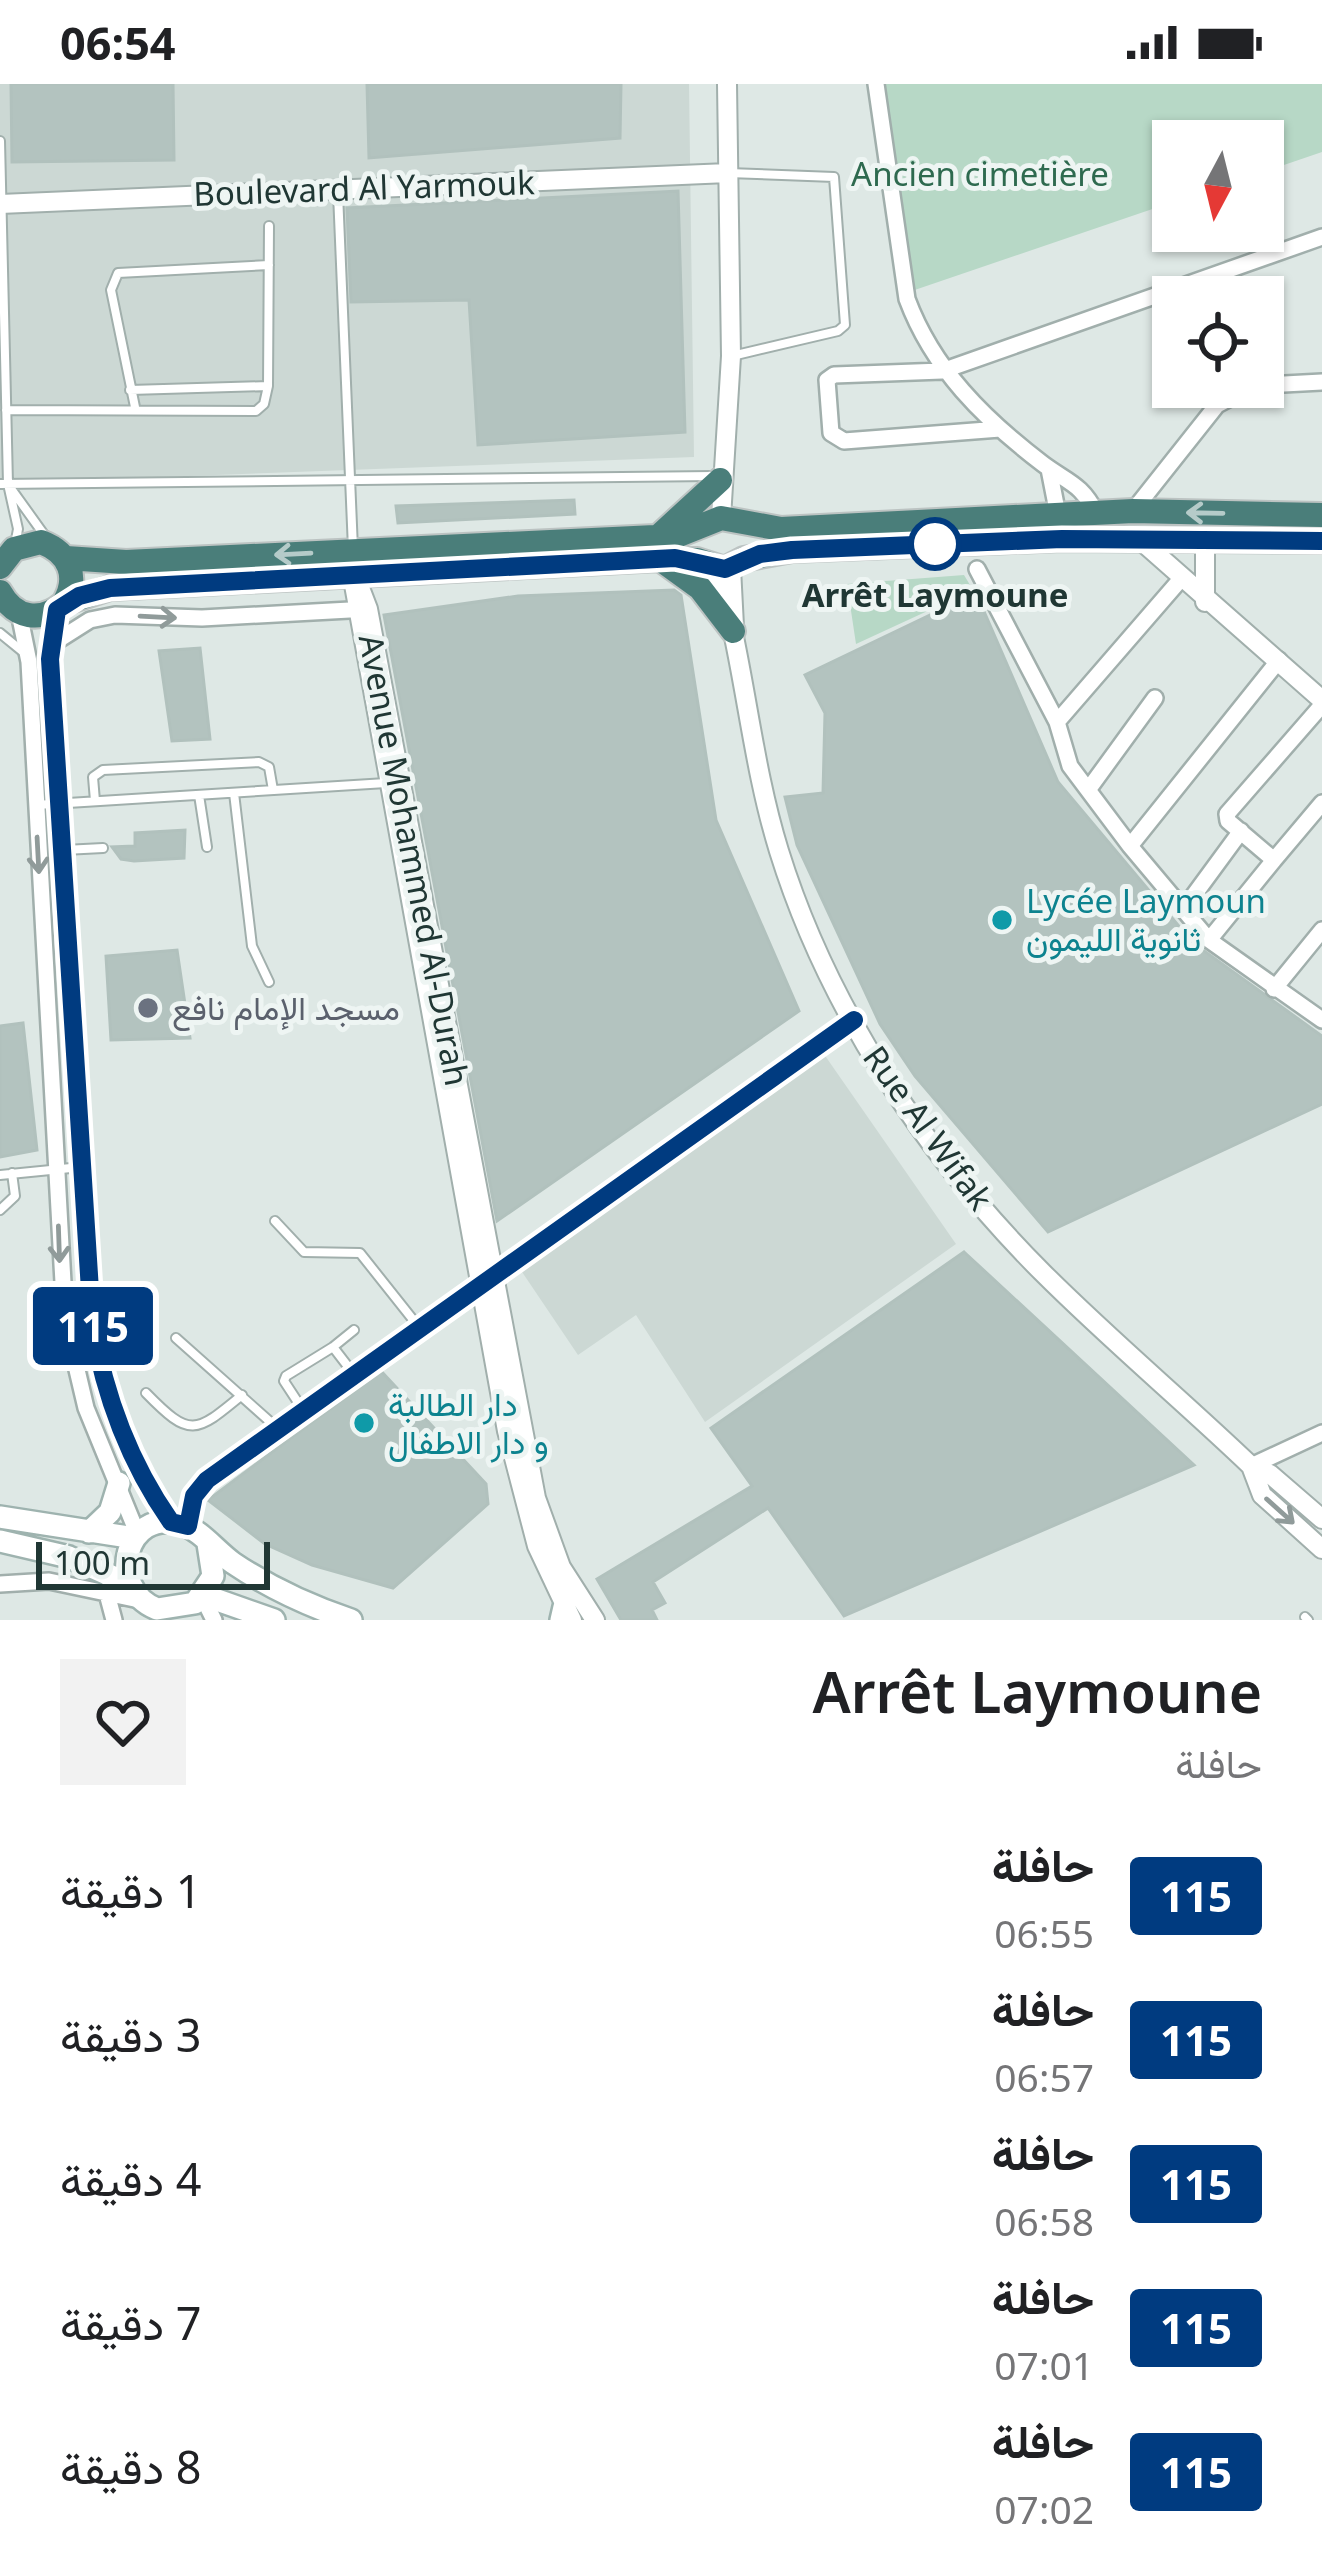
<!DOCTYPE html>
<html lang="ar">
<head>
<meta charset="utf-8">
<style>
  body { margin:0; font-family:"Noto Sans",Vazirmatn,sans-serif; background:#f2f2f2; color:#202124; direction:rtl; height:100vh; display:flex; flex-direction:column; font-size:45px; white-space:nowrap }
  * { box-sizing:border-box; margin:0 }
  p { font-size:39px; color:#757577 }
  .icon { flex:none; width:66px; height:66px; fill:none; stroke:currentColor; stroke-width:2; stroke-linecap:round; stroke-linejoin:round }
  .map { position:relative; height:1536px; overflow:hidden; direction:ltr }
  .panel { display:flex; flex-direction:column; background:#fff; flex:1 }
  .panel>* { flex:none }
  .badge { padding:0 24px; border-radius:9px; font-size:42px; line-height:78px }
  .needle { width:78px; rotate:187deg }
  .controls { position:absolute; left:1152px; top:36px; display:grid; gap:24px }
  .controls a { display:grid; place-items:center; width:132px; height:132px; border-radius:0px; background:#fff; box-shadow:0 3px 9px #0004; font-size:60px }
  .scale { position:absolute; left:36px; bottom:30px; width:234px; box-sizing:border-box; padding-left:12px; border:6px solid #203734; border-top:0; font-size:33px; line-height:42px; white-space:nowrap; color:#203734; -webkit-text-stroke:9px #eef5f3; paint-order:stroke }
  .map>.badge { position:absolute; translate:-50% -50%; box-shadow:0 0 0 6px #fff }
  .round { display:grid; place-items:center; flex:none; width:126px; height:126px; border-radius:0px; background:#f2f2f2 }
  .head { display:flex; align-items:center; justify-content:space-between; height:204px; padding:0 60px }
  h1 { font-size:57px; font-weight:600; line-height:90px }
  ul { padding:0; list-style:none }
  li { display:flex; align-items:center; gap:36px; height:144px; padding:0 60px }
  li div { flex:1 }
  li b { display:block; font-size:45px }
  li em { font-style:normal }
  li .badge { min-width:132px; font-weight:700; text-align:center }
  .status { display:flex; justify-content:space-between; align-items:center; height:84px; padding:0 60px; background:#fff; direction:ltr }
  .status svg { height:33px; fill:currentColor }
  .map>svg:first-child { display:block }
  .built { fill:#ccd8d4 }
  .green { fill:#b7d8c6 }
  .building { fill:#b3c3bf; stroke:#b1c1bd; stroke-width:3 }
  .lines { fill:none; stroke-linecap:round; stroke-linejoin:round }
  .service-casing { stroke:#a1afac; stroke-width:12 }
  .minor-casing { stroke:#a1afac; stroke-width:20 }
  .tertiary-casing { stroke:#a1afac; stroke-width:22 }
  .secondary-casing { stroke:#9eb3af; stroke-width:26 }
  .trunk-casing { stroke:#bcc3c2; stroke-width:28 }
  .service { stroke:#fff; stroke-width:8 }
  .minor { stroke:#fff; stroke-width:15 }
  .tertiary { stroke:#fff; stroke-width:18 }
  .secondary { stroke:#fff; stroke-width:21 }
  .trunk { stroke:#4a7e7a; stroke-width:24 }
  .oneway { stroke:#b5cbc9 }
  .oneway2 { stroke:#909b9a }
  .line-casing { stroke:#fff; stroke-width:27 }
  .line { stroke:#003b80; stroke-width:18 }
  .stop-dot { fill:#fff; stroke:#003b80; stroke-width:6 }
  .culture-dot { fill:#0f9aa8; stroke:#eef5f3; stroke-width:4.5 }
  .worship-dot { fill:#6b7280; stroke:#eef5f3; stroke-width:4.5 }
  .labels { text-anchor:middle; stroke-width:10; stroke-linejoin:round; paint-order:stroke }
  .park-label { font-size:33px; fill:#2e6a4f; stroke:#eef5f3 }
  .street-label { font-size:33px; fill:#203734; stroke:#eef5f3 }
  .stop-label { font-size:33px; font-weight:bold; fill:#203734; stroke:#eef5f3 }
  .culture-label { font-size:33px; fill:#0d838f; stroke:#eef5f3; text-anchor:start }
  .worship-label { font-size:33px; fill:#5b616d; stroke:#eef5f3; text-anchor:start }
</style>
</head>
<body>
<div class="status"><b>06:54</b><svg viewBox="0 0 49 12"><path d="M0 12V9h3v3zM5 12V6h3v6zM10 12V3h3v9zM15 12V0h3v12zM26 1h20v11H26zM47 4h2v5h-2z"/></svg></div>
<div class="map">
<svg width="1322" height="1536" viewBox="0 0 1322 1536">
  <rect width="100%" height="100%" fill="#dee8e5"/>
  <path class="built" d="M 0,0 L 689,0 L 694,373 L 0,399 Z
    M 819,963 L 956,1160 L 705,1338 L 636,1231 L 578,1271 L 516,1179 Z"/>
  <path class="green" d="M 878,0 L 1322,0 L 1322,68 L 1263,88 L 1263,57 L 1173,57 L 1173,118 L 900,211 Z
    M 964,491 L 973,506 L 856,560 L 847,500 Z"/>
  <path class="building" d="M 11,0 L 173,0 L 174,76 L 12,78 Z
    M 367,0 L 621,0 L 620,54 L 369,74 Z
    M 678,107 L 685,348 L 478,361 L 469,216 L 351,218 L 347,124 Z
    M 574,416 L 575,430 L 398,439 L 396,422 Z
    M 674,506 L 681,511 L 716,736 L 799,927 L 497,1137 L 384,531 L 518,512 Z
    M 976,509 L 1058,698 L 1193,859 L 1322,952 L 1322,1020 L 1048,1148 L 915,992 L 880,940 L 797,761 L 785,713 L 823,709 L 825,629 L 805,591 Z
    M 200,564 L 210,655 L 172,657 L 159,567 Z
    M 185,746 L 184,774 L 134,777 L 121,775 L 112,763 L 135,762 L 135,749 Z
    M 177,866 L 190,954 L 111,956 L 106,872 Z
    M 23,939 L 37,1066 L 0,1073 L 0,942 Z
    M 964,1168 L 1194,1381 L 844,1532 L 768,1424 L 653,1498 L 665,1519 L 652,1526 L 657,1536 L 621,1536 L 597,1495 L 752,1402 L 711,1344 Z
    M 381,1287 L 486,1400 L 488,1420 L 393,1504 L 312,1481 L 265,1460 L 208,1416 Z"/>
  <g class="lines">
    <g class="service-casing">
      <path id="service" d="M 0,57 L 8,400 L 18,445 L 15,461
        M 728,89 L 834,93 L 845,241 L 838,247 L 732,272
        M 338,109 L 353,465
        M 130,306 L 268,302
        M 135,323 L 111,206 L 118,189 L 269,181
        M 6,326 L 256,327 L 264,320 L 268,302 L 269,142
        M 0,400 L 713,392
        M 12,406 L 45,452
        M 0,549 L 22,567
        M 234,709 L 252,862 L 269,898
        M 199,711 L 207,763
        M 95,717 L 93,693 L 103,686 L 259,678 L 269,683 L 273,706
        M 36,721 L 386,699
        M 64,766 L 103,764
        M 0,1091 L 81,1083
        M 0,1126 L 15,1112 L 12,1089
        M 275,1137 L 304,1168 L 360,1169 L 418,1242
        M 176,1254 L 276,1343
        M 333,1263 L 354,1246
        M 146,1309 C 190,1354 195,1350 242,1311
        M 303,1326 L 284,1297 L 286,1292 L 333,1263 L 353,1289
        M 1305,1533 L 1308,1536"/>
    </g>
    <g class="minor-casing">
      <path id="minor" d="M 876,0 L 907,215 C 933,285 984,335 1043,380 C 1067,398 1082,400 1096,429
        M 1263,301 L 1322,298
        M 1000,345 L 844,357 L 831,349 L 827,296 L 834,291 L 942,287 L 1322,153
        M 1049,385 L 1058,431
        M 1133,427 L 1217,321 L 1251,303
        M 977,485 L 1057,638 L 1070,682 L 1130,762 L 1209,856 L 1322,936
        M 57,526 L 50,575 L 92,1238 C 104,1310 129,1378 171,1438
        M 19,529 L 29,578 L 65,1235 L 86,1324 L 138,1451
        M 49,562 L 90,536 L 115,531 L 202,534 L 368,525
        M 1057,638 L 1180,496
        M 1088,706 L 1155,614
        M 1130,762 L 1279,576
        M 1274,776 L 1322,719
        M 1183,826 L 1241,747
        M 1209,856 L 1274,776 L 1228,737 L 1227,730 L 1322,621
        M 1274,905 L 1322,846
        M 1251,1382 L 1322,1349
        M 188,1442 L 190,1421 L 207,1396 L 854,936
        M 0,1500 L 49,1497 L 139,1516
        M 106,1506 L 114,1536
        M 202,1512 L 214,1536"/>
    </g>
    <g class="tertiary-casing">
      <path id="tertiary" d="M 0,120 L 728,89
        M 721,434 L 731,272 L 727,0
        M 1138,454 L 1322,616
        M 713,483 C 717,508 729,529 734,553 C 749,625 757,696 779,767 C 828,925 927,1073 1043,1189 C 1110,1256 1183,1317 1251,1382 L 1270,1390 L 1322,1435
        M 731,484 L 734,542
        M 355,491 L 368,525 L 536,1414 L 561,1483 L 595,1536
        M 354,501 L 507,1347 L 537,1462 L 572,1536
        M 1205,518 L 1205,454
        M 1251,1382 L 1262,1411 L 1322,1465"/>
    </g>
    <g class="secondary-casing">
      <path id="secondary" d="M 0,1433 L 135,1454
        M 89,1448 L 110,1428 L 119,1399
        M 0,1457 L 69,1473 L 127,1499
        M 208,1460 L 213,1492 L 195,1519 L 157,1525 C 105,1504 125,1423 181,1440 C 201,1446 216,1467 233,1479 C 270,1504 309,1522 351,1536
        M 203,1511 L 274,1536
        M 561,1536 L 564,1523"/>
    </g>
    <g class="trunk-casing">
      <path id="trunk" d="M 659,452 L 720,396
        M 66,474 L 126,478 L 676,452 L 721,434 L 781,445 L 1133,427 L 1322,431
        M 660,475 L 700,504 L 733,547
        M 0,483 L 14,465 L 41,458 C 70,469 79,493 64,519 C 41,539 15,535 0,508
        M 64,519 L 110,504 L 660,475 L 697,476 L 725,485 L 744,475 L 792,466 L 1062,455 L 1322,457"/>
    </g>
    <use href="#service" class="service"/>
    <use href="#minor" class="minor"/>
    <use href="#tertiary" class="tertiary"/>
    <use href="#secondary" class="secondary"/>
    <use href="#trunk" class="trunk"/>
  </g>
  <defs><path id="oneway-shaft" d="M-6 0H5M1.5-3L5.5 0L1.5 3" fill="none" stroke-width="1.6" stroke-linecap="round" stroke-linejoin="round" transform="scale(3)"/></defs>
  <g class="oneway">
    <use href="#oneway-shaft" transform="translate(1205 429) rotate(-179)"/>
    <use href="#oneway-shaft" transform="translate(293 470) rotate(177)"/>
  </g>
  <g class="oneway2">
    <use href="#oneway-shaft" transform="translate(158 533) rotate(3)"/>
    <use href="#oneway-shaft" transform="translate(38 771) rotate(87)"/>
    <use href="#oneway-shaft" transform="translate(59 1160) rotate(88)"/>
    <use href="#oneway-shaft" transform="translate(1280 1427) rotate(42)"/>
  </g>
  <g class="lines">
    <g class="line-casing">
      <path id="line" d="M 854,936 L 207,1396 L 194,1412 L 188,1442 L 171,1438 C 129,1378 104,1310 92,1238 L 50,575 L 57,526 L 79,512 L 110,504 L 675,474 L 725,485 L 760,470 L 792,466 L 1062,455 L 1322,457"/>
    </g>
    <use href="#line" class="line"/>
  </g>
  <circle class="stop-dot" cx="935" cy="460" r="24"/>
  <g class="culture-dot">
    <circle cx="1002" cy="836" r="12"/>
    <circle cx="364" cy="1339" r="12"/>
  </g>
  <circle class="worship-dot" cx="148" cy="924" r="12"/>
  <g class="labels">
    <g class="park-label">
      <text x="980" y="102">Ancien cimetière</text>
    </g>
    <g class="street-label">
      <text transform="translate(364 104) rotate(-2)" y="12">Boulevard Al Yarmouk</text>
      <text transform="translate(414 776) rotate(79)" y="12">Avenue Mohammed Al-Durah</text>
      <text transform="translate(928 1044) rotate(54)" y="12">Rue Al Wifak</text>
    </g>
    <g class="stop-label">
      <text x="935" y="523">Arrêt Laymoune</text>
    </g>
    <g class="culture-label">
      <text x="1026" y="829">Lycée Laymoun<tspan x="1026" dy="38">ثانوية الليمون</tspan></text>
      <text x="388" y="1332">دار الطالبة<tspan x="388" dy="38">و دار الاطفال</tspan></text>
    </g>
    <g class="worship-label">
      <text x="172" y="936">مسجد الإمام نافع</text>
    </g>
  </g>
</svg>
<div class="controls">
<a><svg class="needle" viewBox="-14 -14 28 28"><path d="M0-13l5 13h-10z" fill="#e53935"/><path d="M0 13l5-13h-10z" fill="#757577"/></svg></a>
<a><svg class="icon" aria-label="locate" viewBox="0 0 24 24"><circle cx="12" cy="12" r="6"/><path d="M12 2v4M12 18v4M2 12h4M18 12h4"/></svg></a>
</div>
<div class="scale">100 m</div>
<b class="badge" style="left:93px;top:1242px;background:#003b80;color:#fff">115</b>
</div>
<section class="panel">
<div class="head"><div><h1>Arrêt Laymoune</h1><p>حافلة</p></div><a class="round"><svg class="icon" aria-label="heart" viewBox="0 0 24 24"><path d="M12 20l-8-8c-3-5 5-10 8-4 3-6 11-1 8 4z"/></svg></a></div>
<ul>
<li><span class="badge" style="background:#003b80;color:#fff">115</span><div><b>حافلة</b><p>06:55</p></div><em>1 دقيقة</em></li>
<li><span class="badge" style="background:#003b80;color:#fff">115</span><div><b>حافلة</b><p>06:57</p></div><em>3 دقيقة</em></li>
<li><span class="badge" style="background:#003b80;color:#fff">115</span><div><b>حافلة</b><p>06:58</p></div><em>4 دقيقة</em></li>
<li><span class="badge" style="background:#003b80;color:#fff">115</span><div><b>حافلة</b><p>07:01</p></div><em>7 دقيقة</em></li>
<li><span class="badge" style="background:#003b80;color:#fff">115</span><div><b>حافلة</b><p>07:02</p></div><em>8 دقيقة</em></li>
</ul>
</section>
</body>
</html>
